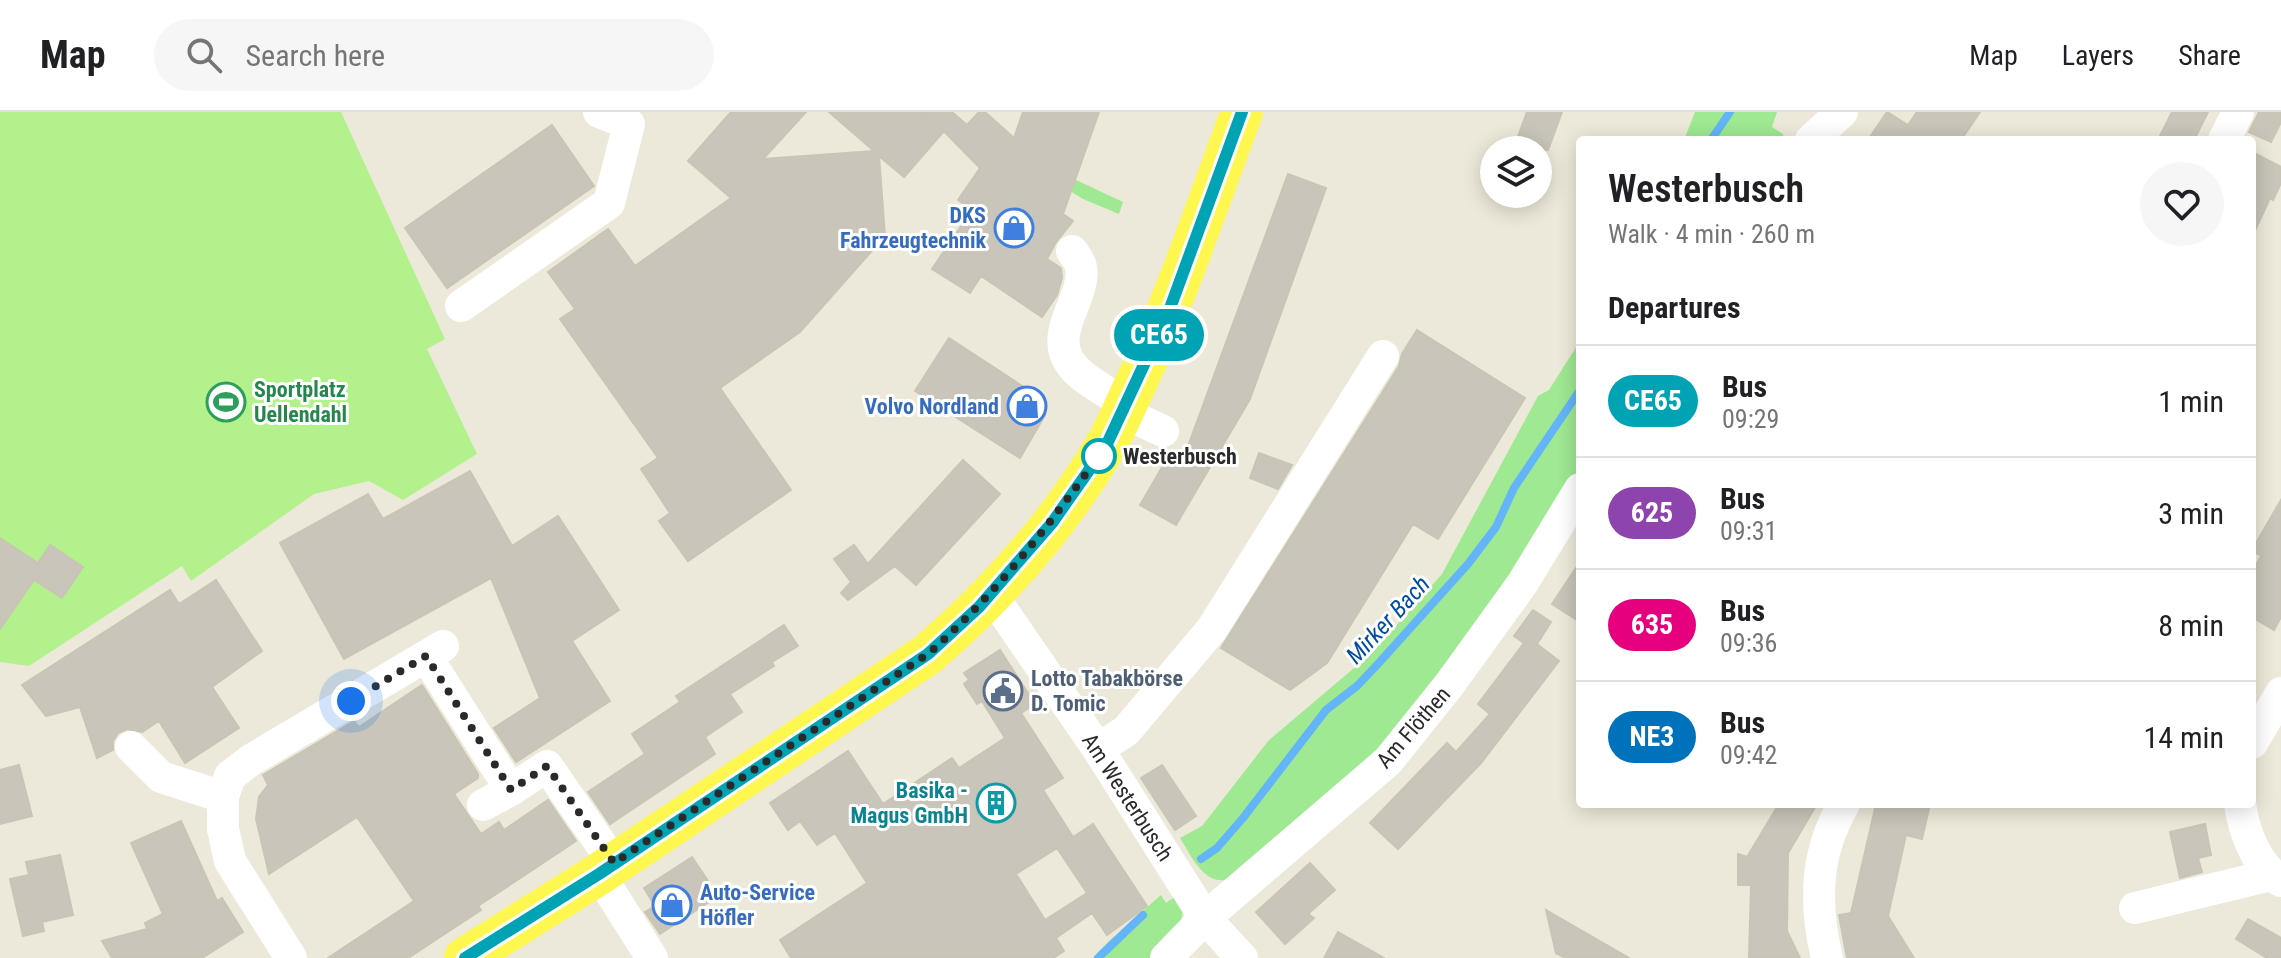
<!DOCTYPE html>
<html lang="en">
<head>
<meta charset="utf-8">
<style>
  body { margin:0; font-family:"Roboto Condensed",sans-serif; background:#f6f6f6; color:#202124; height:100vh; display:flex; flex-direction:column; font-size:30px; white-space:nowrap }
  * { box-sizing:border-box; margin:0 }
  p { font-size:26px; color:#757577 }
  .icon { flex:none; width:44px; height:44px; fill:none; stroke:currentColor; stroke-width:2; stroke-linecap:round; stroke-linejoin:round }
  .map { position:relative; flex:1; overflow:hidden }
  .side { position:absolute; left:1576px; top:24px; width:680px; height:672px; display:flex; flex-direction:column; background:#fff; border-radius:8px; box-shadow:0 4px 20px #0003 }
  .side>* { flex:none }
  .badge { padding:0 16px; border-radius:26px; font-size:28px; line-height:52px }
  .fabs { position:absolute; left:1480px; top:24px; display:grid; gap:16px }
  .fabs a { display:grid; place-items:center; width:72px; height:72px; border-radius:50%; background:#fff; box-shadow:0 4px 20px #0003; font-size:40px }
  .you { position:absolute; width:40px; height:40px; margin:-20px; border:6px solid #fff; border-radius:50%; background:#1a73e8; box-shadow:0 0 0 12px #1a73e833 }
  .map>.badge { position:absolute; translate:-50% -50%; box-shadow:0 0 0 4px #fff }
  h2 { padding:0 32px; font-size:30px; line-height:72px }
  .round { display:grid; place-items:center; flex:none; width:84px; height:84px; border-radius:42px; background:#f6f6f6 }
  .head { display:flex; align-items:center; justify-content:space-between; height:136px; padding:0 32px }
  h1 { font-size:38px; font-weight:600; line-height:60px }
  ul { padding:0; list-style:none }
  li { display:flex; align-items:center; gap:24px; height:112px; padding:0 32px; border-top:2px solid #e0e0e0 }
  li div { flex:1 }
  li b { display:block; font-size:30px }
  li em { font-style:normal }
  li .badge { min-width:88px; font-weight:700; text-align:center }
  header { display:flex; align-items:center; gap:48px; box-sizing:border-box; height:112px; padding:0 40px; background:#fff; border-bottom:2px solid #e0e0e0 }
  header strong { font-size:38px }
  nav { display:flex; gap:44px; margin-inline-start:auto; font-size:28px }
  .search { width:560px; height:72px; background:#f6f6f6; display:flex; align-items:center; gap:20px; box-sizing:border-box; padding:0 28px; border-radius:44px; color:#757577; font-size:30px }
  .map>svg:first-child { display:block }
  .green { fill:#9ee991 }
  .pitch { fill:#b2f18c }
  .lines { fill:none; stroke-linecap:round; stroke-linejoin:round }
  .stream { stroke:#63b4f9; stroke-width:8 }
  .building { fill:#c9c5ba; stroke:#c9c5b4; stroke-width:2; fill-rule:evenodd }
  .minor { stroke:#fff; stroke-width:32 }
  .major { stroke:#fdf74f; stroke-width:42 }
  .line-casing { stroke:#fff; stroke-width:18 }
  .line { stroke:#00a3b4; stroke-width:12 }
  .walk { stroke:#2a2a2a; stroke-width:8; stroke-dasharray:0 14.4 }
  .stop-dot { fill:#fff; stroke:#00a3b4; stroke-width:4 }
  .labels { text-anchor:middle; stroke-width:6; stroke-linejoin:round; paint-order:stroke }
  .shop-label { font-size:22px; font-weight:bold; fill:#366cbe; stroke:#fff; text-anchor:end }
  .leisure-label { font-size:22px; font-weight:bold; fill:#27864d; stroke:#fff; text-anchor:start }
  .stop-label { font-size:22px; font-weight:bold; fill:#2a2a2a; stroke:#fff; text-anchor:start }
  .service-label { font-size:22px; font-weight:bold; fill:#4e5e75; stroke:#fff; text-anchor:start }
  .street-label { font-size:22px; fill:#2a2a2a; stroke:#fff }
  .culture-label { font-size:22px; font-weight:bold; fill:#0d838f; stroke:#fff; text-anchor:end }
  .water-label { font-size:24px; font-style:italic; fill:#014da6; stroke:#fff }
</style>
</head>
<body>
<header>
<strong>Map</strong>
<div class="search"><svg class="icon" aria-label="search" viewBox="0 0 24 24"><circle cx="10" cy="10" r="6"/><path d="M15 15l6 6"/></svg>Search here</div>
<nav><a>Map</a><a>Layers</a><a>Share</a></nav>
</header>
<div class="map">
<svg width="2281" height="846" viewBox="0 0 2281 846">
  <rect width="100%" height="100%" fill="#ede9da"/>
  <path class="green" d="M 1695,0 L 1777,0 L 1772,15 L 1783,22 L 1784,28 L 1684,28 Z
    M 980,23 L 1123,90 L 1119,102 L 1083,87 Z
    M 1580,229 L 1580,360 L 1488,500 L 1378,644 L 1231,767 C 1204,775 1193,746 1180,726 L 1202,714 L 1269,628 L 1373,540 L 1442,462 L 1538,284 L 1549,278 Z
    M 1179,782 C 1192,809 1168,827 1152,846 L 1093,846 L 1109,829 L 1161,783 L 1166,791 Z"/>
  <path class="pitch" d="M 0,0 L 341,0 L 445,227 L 427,237 L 477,342 L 403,388 L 369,369 L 314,382 L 191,469 L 182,454 L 29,554 L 0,550 Z"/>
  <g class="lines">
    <path class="stream" d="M 1711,28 L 1730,0
      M 1201,747 L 1217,736 L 1243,706 L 1326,598 L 1357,574 L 1377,553 L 1468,452 L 1496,415 L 1514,376 L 1580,278
      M 1098,846 L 1143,803"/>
  </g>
  <path class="building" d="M 731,0 L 806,0 L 763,47 L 874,39 L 829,0 L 922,0 L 944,19 L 904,65 L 879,44 L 885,124 L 800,220 L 720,276 L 791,378 L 688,449 L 659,409 L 670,401 L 641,357 L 658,346 L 560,207 L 575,197 L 548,160 L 608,117 L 635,154 L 731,86 L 688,49 Z
    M 925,0 L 952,0 L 967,13 L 979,0 L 985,0 L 1014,26 L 1023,0 L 1099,0 L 1063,102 L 1073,109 L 1056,130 L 1047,147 L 1061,156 L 1062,166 L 1057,183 L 1042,205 L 981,164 L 970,181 L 932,157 L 972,98 L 958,88 L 980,56 Z
    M 1527,0 L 1562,0 L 1548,38 L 1513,38 Z
    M 1887,0 L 1908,13 L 1917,0 L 1980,0 L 1961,28 L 1868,28 Z
    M 2172,0 L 2208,0 L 2194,28 L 2158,28 Z
    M 2259,0 L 2281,0 L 2281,10 L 2271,30 L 2249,20 Z
    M 552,13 L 594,74 L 447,176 L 405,116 Z
    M 2252,40 L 2281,55 L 2281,71 L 2273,88 L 2270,86 L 2252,125 Z
    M 1288,62 L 1326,76 L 1250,287 L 1176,413 L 1140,393 L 1172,338 L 1184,345 Z
    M 1417,218 L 1525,286 L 1438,427 L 1413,412 L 1327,551 L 1290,578 L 1221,536 L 1399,254 L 1402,242 Z
    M 949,226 L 1042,287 L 1045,303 L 1020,346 L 915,279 Z
    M 1259,341 L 1292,353 L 1278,377 L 1250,366 Z
    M 963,348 L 1000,382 L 916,473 L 895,454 L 848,488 L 841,481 L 851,470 L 834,447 L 854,433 L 868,452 Z
    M 470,359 L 512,434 L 558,404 L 619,498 L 572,529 L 610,589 L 516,650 L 494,616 L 540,586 L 491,466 L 344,547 L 280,431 L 368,382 L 383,407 Z
    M 2281,388 L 2281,505 L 2274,518 L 2252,505 L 2252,460 L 2261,444 L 2252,438 Z
    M 0,426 L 38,451 L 50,433 L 83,455 L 62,486 L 34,468 L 0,517 Z
    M 1580,450 L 1580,510 L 1552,492 Z
    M 216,468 L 262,539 L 212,575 L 239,616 L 185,651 L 159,609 L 142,620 L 127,617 L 118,621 L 113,629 L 113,638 L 97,646 L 80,595 L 46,604 L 22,573 L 170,478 L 179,492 Z
    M 1533,498 L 1551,510 L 1537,532 L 1559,549 L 1481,651 L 1398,737 L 1370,711 L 1447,631 L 1456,640 L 1490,602 L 1478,592 L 1524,531 L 1514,524 Z
    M 784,513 L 798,534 L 772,550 L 774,554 L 730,582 L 742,600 L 705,625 L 715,642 L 610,712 L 588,680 L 645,642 L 632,622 L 680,590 L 676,584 Z
    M 1000,538 L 1035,592 L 1021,601 L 1063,666 L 1043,678 L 1073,725 L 1093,712 L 1147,794 L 1107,823 L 1092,801 L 1056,826 L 1064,839 L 1053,846 L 791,846 L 780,828 L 867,771 L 835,721 L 817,733 L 800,709 L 788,718 L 770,691 L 848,639 L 883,692 L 952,646 L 959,656 L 1005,626 L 982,589 L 977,592 L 964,572 L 969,568 L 964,561 ZM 1062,733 L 1057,736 L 1087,781 L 1045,808 L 1016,762 Z
    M 422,573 L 478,662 L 478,666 L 454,682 L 481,722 L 499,710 L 504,718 L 548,688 L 576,729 L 478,794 L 481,798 L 408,846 L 328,846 L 414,789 L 357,705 L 269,762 L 256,707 L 259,685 L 268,673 L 263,663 L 354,609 L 359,615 Z
    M 19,653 L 32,704 L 0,712 L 0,658 Z
    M 1162,653 L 1196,704 L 1175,718 L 1141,666 Z
    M 1779,692 L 1817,692 L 1788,741 L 1787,819 L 1800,846 L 1749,846 L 1751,773 L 1738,773 L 1738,742 L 1747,745 Z
    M 1876,692 L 1930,692 L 1922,727 L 1906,723 L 1888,804 L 1914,846 L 1847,846 L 1839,803 L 1851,801 Z
    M 181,709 L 217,789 L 222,786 L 243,820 L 202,846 L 112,846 L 102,829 L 147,817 L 145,811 L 163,802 L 131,731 Z
    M 2205,712 L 2211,743 L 2198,746 L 2202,760 L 2180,766 L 2170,720 Z
    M 60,743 L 73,803 L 42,810 L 44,819 L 23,824 L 10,767 L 29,763 L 26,750 Z
    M 692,745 L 718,784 L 660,822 L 645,800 L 655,794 L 644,776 Z
    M 1310,751 L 1335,778 L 1308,802 L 1314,806 L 1285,832 L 1256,800 Z
    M 1546,798 L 1629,846 L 1565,846 L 1556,841 Z
    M 2248,807 L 2281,826 L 2281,846 L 2267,846 L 2236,827 Z
    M 1338,820 L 1384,846 L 1324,846 Z"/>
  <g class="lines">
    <path class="minor" d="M 599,0 L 629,12
      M 1811,28 L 1842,0
      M 2224,28 L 2238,0
      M 1072,139 C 1075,144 1080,149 1081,155 C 1087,189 1040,226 1079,261 C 1093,273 1111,282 1126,293
      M 461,194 L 609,91 L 629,12
      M 1122,300 L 1163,319
      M 991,482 L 1098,637 L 1205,806 L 1242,846
      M 426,544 L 511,678 L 547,654 L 614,751
      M 2252,631 L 2281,581
      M 131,635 L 161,665 L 223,685
      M 1098,637 L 1126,619 L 1212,517 L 1383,244
      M 2240,692 C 2244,720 2256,753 2281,769
      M 483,693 L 511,678
      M 599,762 L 652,846
      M 2135,796 L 2271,763
      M 291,846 L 230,749 L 223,717 L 223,685 L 230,664 L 251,648 L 443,534
      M 1166,846 L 1205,806 L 1388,649 L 1449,573 L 1522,472 L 1580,377
      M 1827,846 C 1814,792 1815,741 1844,692"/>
    <path class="major" d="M 465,846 L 599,762 L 928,542 C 996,483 1060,411 1106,333 C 1118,313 1127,289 1138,267 C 1178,181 1208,90 1242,0"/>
  </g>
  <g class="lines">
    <g class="line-casing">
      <path id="line" d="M 465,846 L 599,762 L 928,542 L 979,495 L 1052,411 L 1106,334 L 1169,199 L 1242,0"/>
    </g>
    <use href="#line" class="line"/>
    <path class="walk" d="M 351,589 L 426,544 L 511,678 L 547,654 L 614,751 L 928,542 C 999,479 1051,411 1106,334 L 1099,344"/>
  </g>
  <defs>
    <g id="shop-ring" transform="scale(2)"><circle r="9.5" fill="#fff" stroke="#3f7fe0" stroke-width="1.5"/><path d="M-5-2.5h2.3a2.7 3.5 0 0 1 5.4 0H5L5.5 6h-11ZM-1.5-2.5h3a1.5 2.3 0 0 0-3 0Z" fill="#3f7fe0"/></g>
    <g id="stadium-ring" transform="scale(2)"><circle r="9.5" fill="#fff" stroke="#2e9e5b" stroke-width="1.5"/><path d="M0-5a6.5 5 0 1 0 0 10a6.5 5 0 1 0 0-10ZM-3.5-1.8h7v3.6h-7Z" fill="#2e9e5b"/></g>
    <g id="civic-ring" transform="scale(2)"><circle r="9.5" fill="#fff" stroke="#5c6f8a" stroke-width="1.5"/><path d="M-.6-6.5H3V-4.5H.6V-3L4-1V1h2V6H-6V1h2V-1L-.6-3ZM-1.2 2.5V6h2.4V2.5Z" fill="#5c6f8a"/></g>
    <g id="building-ring" transform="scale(2)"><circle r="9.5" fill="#fff" stroke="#0f9aa8" stroke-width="1.5"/><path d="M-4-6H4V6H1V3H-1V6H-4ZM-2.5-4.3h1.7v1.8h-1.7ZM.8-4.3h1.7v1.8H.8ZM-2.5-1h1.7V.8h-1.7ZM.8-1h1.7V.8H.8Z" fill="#0f9aa8"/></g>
  </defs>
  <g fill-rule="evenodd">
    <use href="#shop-ring" x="1014" y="116"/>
    <use href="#stadium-ring" x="226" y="290"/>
    <use href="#shop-ring" x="1027" y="294"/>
    <use href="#civic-ring" x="1003" y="579"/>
    <use href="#building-ring" x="996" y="691"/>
    <use href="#shop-ring" x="672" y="793"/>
  </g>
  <circle class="stop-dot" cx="1099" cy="344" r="16"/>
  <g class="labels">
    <g class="shop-label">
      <text x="986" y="111">DKS<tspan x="986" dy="25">Fahrzeugtechnik</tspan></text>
      <text x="999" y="302">Volvo Nordland</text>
      <text x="700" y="788" text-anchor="start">Auto-Service<tspan x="700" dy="25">Höfler</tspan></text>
    </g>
    <g class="leisure-label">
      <text x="254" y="285">Sportplatz<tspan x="254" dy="25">Uellendahl</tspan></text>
    </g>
    <g class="stop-label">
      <text x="1123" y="352">Westerbusch</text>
    </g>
    <g class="service-label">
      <text x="1031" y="574">Lotto Tabakbörse<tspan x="1031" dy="25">D. Tomic</tspan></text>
    </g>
    <g class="street-label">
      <text transform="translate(1413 615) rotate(-49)" y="8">Am Flöthen</text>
      <text transform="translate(1128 685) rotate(57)" y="8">Am Westerbusch</text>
    </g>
    <g class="culture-label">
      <text x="968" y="686">Basika -<tspan x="968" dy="25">Magus GmbH</tspan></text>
    </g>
    <g class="water-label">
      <text transform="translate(1388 508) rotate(-47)" y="8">Mirker Bach</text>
    </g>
  </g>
</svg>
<div class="fabs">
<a><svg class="icon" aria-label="layers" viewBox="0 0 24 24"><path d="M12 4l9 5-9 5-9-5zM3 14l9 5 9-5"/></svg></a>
</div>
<div class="you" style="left:351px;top:589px"></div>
<b class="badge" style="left:1159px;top:223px;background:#00a3b4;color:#fff">CE65</b>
<section class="side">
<div class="head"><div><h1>Westerbusch</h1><p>Walk · 4 min · 260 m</p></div><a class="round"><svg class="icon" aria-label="heart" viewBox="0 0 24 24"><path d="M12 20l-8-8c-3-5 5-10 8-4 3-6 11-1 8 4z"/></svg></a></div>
<h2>Departures</h2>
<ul>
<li><span class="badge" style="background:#00a3b4;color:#fff">CE65</span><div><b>Bus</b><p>09:29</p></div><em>1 min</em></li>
<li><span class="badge" style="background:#8e44ad;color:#fff">625</span><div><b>Bus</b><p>09:31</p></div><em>3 min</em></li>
<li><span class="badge" style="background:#e6007e;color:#fff">635</span><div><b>Bus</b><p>09:36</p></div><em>8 min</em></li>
<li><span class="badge" style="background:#0072bc;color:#fff">NE3</span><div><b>Bus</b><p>09:42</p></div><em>14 min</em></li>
</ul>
</section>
</div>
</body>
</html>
